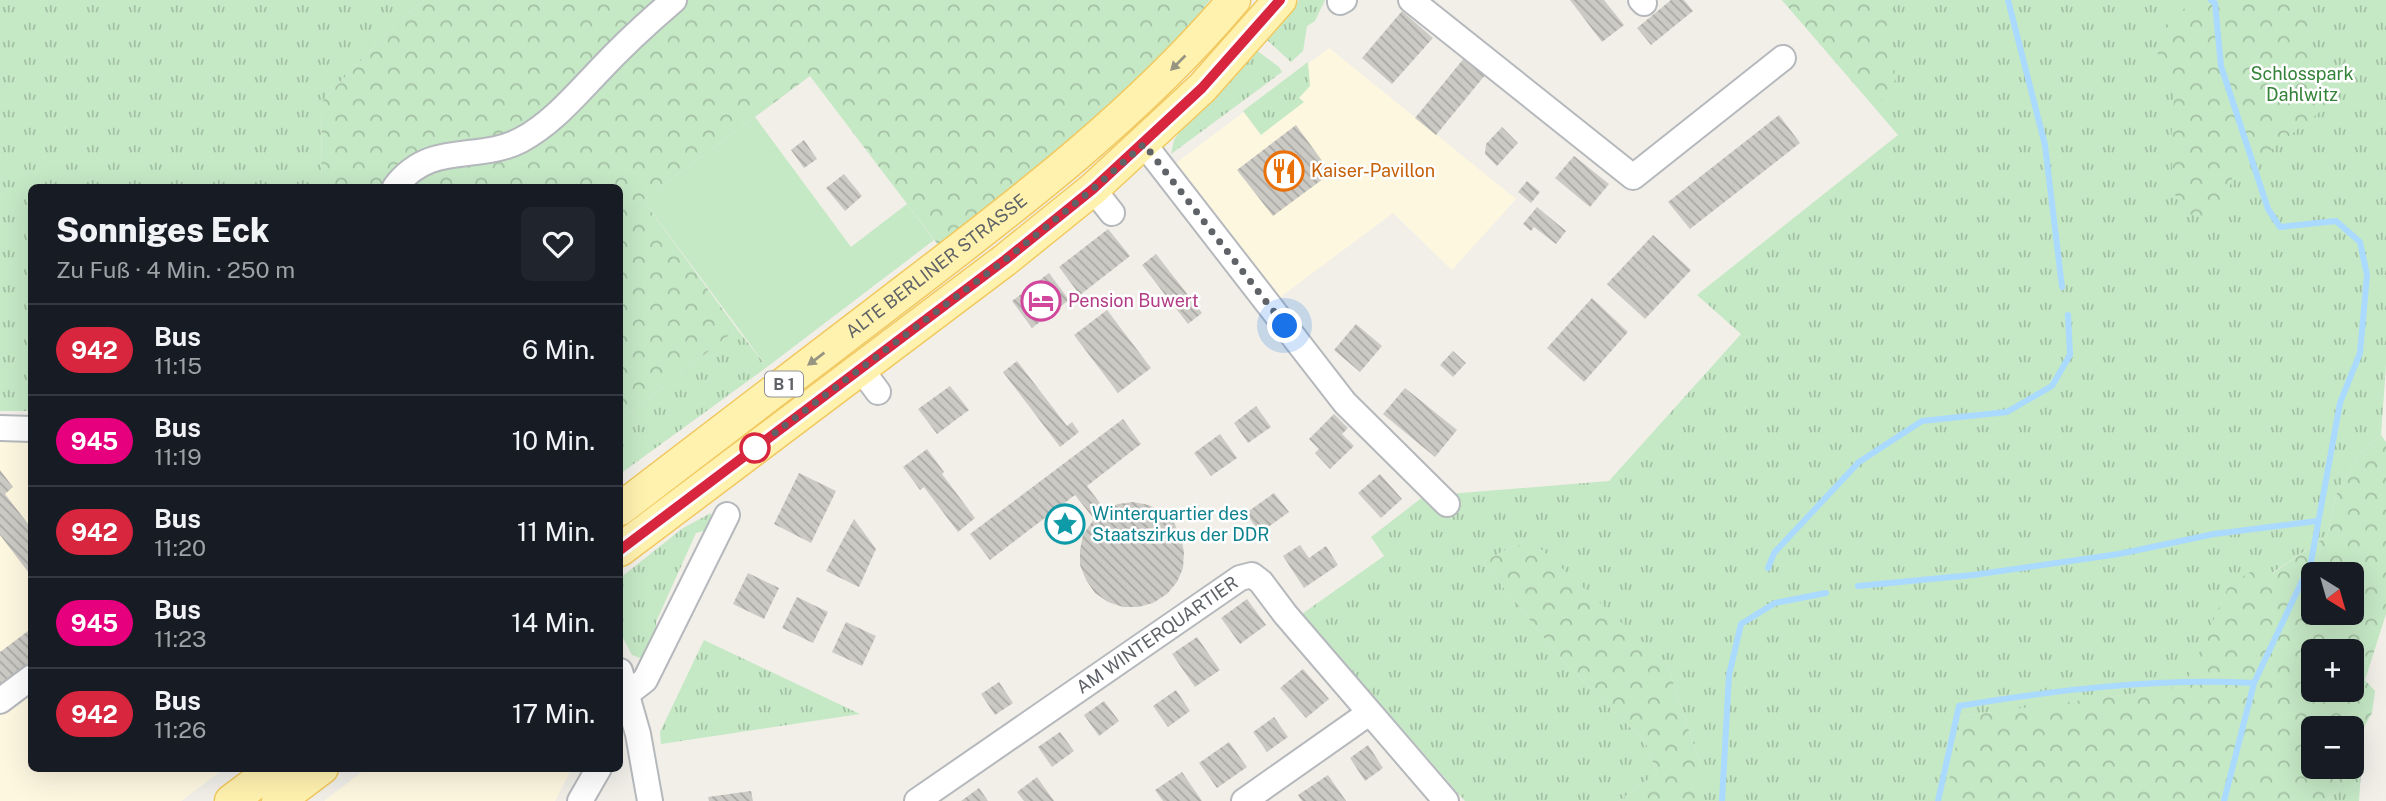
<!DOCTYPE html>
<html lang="de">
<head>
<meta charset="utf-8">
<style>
  body { margin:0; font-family:"Public Sans",sans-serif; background:#20242c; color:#f1f3f6; height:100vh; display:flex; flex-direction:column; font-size:26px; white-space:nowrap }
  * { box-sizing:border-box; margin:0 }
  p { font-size:23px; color:#9ea1a6 }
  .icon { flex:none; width:38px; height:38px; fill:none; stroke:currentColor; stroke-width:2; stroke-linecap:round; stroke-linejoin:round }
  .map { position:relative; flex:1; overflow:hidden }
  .sheet { position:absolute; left:28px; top:184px; width:595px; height:588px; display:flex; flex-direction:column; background:#171b24; border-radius:10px; box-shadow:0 7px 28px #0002 }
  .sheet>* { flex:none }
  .badge { padding:0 14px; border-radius:23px; font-size:24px; line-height:46px }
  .needle { width:46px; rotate:143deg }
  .buttons { position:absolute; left:2301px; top:562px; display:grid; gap:14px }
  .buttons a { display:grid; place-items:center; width:63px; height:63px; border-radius:10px; background:#171b24; box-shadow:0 7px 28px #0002; font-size:35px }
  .you { position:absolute; width:35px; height:35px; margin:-18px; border:5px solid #fff; border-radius:50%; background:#1a73e8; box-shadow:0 0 0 10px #1a73e833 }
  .map>.badge { position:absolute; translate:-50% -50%; box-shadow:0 0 0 4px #fff }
  .round { display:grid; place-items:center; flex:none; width:74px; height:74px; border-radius:10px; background:#20242c }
  .summary { display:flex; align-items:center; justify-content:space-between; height:119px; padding:0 28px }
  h1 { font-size:33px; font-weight:800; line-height:52px }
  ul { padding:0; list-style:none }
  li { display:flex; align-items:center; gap:21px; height:91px; padding:0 28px; border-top:2px solid #363941 }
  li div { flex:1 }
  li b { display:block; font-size:26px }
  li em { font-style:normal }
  li .badge { min-width:77px; font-weight:700; text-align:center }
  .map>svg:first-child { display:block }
  .commercial { fill:#fef7e0 }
  .grass { fill:url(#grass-tufts) }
  .forest { fill:url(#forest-crowns); fill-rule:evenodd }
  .garden { fill:#c5e8c5 }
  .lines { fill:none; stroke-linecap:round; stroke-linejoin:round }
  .stream { stroke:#aadaff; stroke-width:6 }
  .building { fill:url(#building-back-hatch) }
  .minor-casing { stroke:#b5b8bc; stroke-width:28 }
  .major-casing { stroke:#f2c960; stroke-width:35 }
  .minor { stroke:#fff; stroke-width:24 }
  .major { stroke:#fff2af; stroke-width:32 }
  .oneway { fill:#979581 }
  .line-casing { stroke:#fff; stroke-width:16 }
  .line { stroke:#d7263d; stroke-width:10 }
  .walk { stroke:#5f6368; stroke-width:7; stroke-dasharray:0 12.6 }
  .stop-dot { fill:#fff; stroke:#d7263d; stroke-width:3.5 }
  .labels { text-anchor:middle; stroke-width:5; stroke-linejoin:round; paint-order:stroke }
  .shield { fill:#fff; stroke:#8f9295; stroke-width:2 }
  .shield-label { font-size:16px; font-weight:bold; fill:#5f6368 }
  .park-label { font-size:18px; fill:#348238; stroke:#fff }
  .food-label { font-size:18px; fill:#c56008; stroke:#fff; text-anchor:start }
  .street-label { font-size:18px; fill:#5f6368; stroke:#fff }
  .hotel-label { font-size:18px; fill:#b23c85; stroke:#fff; text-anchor:start }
  .culture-label { font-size:18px; fill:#0d838f; stroke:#fff; text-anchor:start }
</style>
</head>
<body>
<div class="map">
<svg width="2386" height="801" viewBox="0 0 2386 801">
  <defs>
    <pattern id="grass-tufts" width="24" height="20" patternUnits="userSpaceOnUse" patternTransform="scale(1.75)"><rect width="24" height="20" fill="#c5e8c5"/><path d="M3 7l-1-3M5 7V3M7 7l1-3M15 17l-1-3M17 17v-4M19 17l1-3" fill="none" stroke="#a3c0a4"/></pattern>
    <pattern id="forest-crowns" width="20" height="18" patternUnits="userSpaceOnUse" patternTransform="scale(1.75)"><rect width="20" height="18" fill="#c5e8c5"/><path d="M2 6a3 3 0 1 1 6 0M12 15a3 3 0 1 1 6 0" fill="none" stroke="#a3c0a4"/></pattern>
    <pattern id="building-back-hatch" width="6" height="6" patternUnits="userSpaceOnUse" patternTransform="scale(1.75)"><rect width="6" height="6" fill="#cccac5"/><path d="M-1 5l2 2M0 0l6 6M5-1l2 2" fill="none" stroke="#a9a8a4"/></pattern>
  </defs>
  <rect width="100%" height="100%" fill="#f1efe8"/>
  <path class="commercial" d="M 1329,48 L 1516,199 L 1452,270 L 1393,213 L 1275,301 L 1172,166 Z
    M 0,442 L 31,442 L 32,768 L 225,768 L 181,801 L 0,801 Z
    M 367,768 L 572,768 L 555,801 L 324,801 Z"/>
  <path class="grass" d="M 0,0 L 424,0 L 396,24 L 322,101 L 321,187 L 32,187 L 31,411 L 0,411 Z
    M 1299,0 L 1325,0 L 1315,21 L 1307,26 L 1303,51 L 1291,62 L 1266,39 Z
    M 1782,0 L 2386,0 L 2386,365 L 2381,435 L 2361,452 L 2337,492 L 2327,536 L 2272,573 L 2229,585 L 2185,687 L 1962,716 L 1946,801 L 1700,801 L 1700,764 L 1667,664 L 1604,609 L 1515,545 L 1483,562 L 1563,661 L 1646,743 L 1657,773 L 1619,801 L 1465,801 L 1302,614 L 1384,556 L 1371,537 L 1424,496 L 1609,481 L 1741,334 L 1697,295 L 1898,135 Z
    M 1256,50 L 1279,67 L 1282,72 L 1171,154 L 1174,140 L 1182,129 Z
    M 1308,62 L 1310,86 L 1299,98 L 1304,102 L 1261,135 L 1243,111 Z
    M 737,329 L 767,367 L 620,474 L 620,421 Z
    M 711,513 L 711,529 L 696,533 L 656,622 C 657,637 654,650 640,658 L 632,655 L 620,632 L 620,578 L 683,528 Z
    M 704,640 L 860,714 L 661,744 L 660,732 Z
    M 2364,727 L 2359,801 L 2327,801 L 2344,782 L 2348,767 L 2352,766 L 2352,747 Z"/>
  <path class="forest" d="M 424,0 L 1210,0 L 1175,44 L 1083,133 L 939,246 L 810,76 L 643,200 L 737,329 L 620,421 L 620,187 L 321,187 L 322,101 L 396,24 Z
    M 1782,0 L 1898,0 L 1881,38 C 1895,65 1907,88 1873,105 Z
    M 2194,0 L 2312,0 L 2308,52 L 2313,78 L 2329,99 L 2325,108 L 2267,153 L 2236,165 L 2223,209 L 2206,217 L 2189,214 L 2173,192 L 2171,143 L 2174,98 L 2156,49 C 2167,24 2174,17 2194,0 Z
    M 2381,435 L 2386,442 L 2386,614 L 2365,680 L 2375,691 L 2372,713 L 2352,748 L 2352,728 L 2314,728 L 2314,766 L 2348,767 L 2344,782 L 2327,801 L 1945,801 L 1962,716 L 2184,687 L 2229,585 L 2259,567 L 2273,573 L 2327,536 L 2337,492 L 2361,452 ZM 2314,574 L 2352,574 L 2352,612 L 2314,612 ZM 2352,651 L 2352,690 L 2314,690 L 2314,651 Z
    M 1515,545 L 1541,549 L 1667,664 L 1700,764 L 1700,801 L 1619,801 L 1657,773 L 1646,743 L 1563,661 L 1483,562 Z"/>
  <path class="garden" d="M 755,117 L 851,247 L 907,204 L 934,240 L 767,367 L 643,200 Z"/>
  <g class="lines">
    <path class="stream" d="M 2008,0 L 2045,145 L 2062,287
      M 2211,0 L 2215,3 L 2221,66 L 2268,209 L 2280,227 L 2336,221 L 2360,242 L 2367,275 L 2360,353 L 2340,403 L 2311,562 L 2254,683 L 2224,801
      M 1768,568 L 1774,553 L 1859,462 L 1922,421 L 2007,412 L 2052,386 L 2070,355 L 2068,315
      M 1858,586 L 1973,575 L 2119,554 L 2214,534 L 2317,521
      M 1722,801 L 1729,675 L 1741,624 L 1775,603 L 1826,593
      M 1938,801 L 1959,706 C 2056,690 2155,678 2254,683"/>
  </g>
  <path class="building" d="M 1570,0 L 1604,0 L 1624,25 L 1602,42 Z
    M 1671,0 L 1684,0 L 1693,11 L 1651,45 L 1637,28 Z
    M 1402,11 L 1433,38 L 1392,84 L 1362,58 Z
    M 1465,57 L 1486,74 L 1436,135 L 1415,118 Z
    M 1779,115 L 1800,143 L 1690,229 L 1668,202 Z
    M 1296,125 L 1331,173 L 1273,216 L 1237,170 Z
    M 1502,127 L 1518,143 L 1497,166 L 1485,154 L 1486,144 Z
    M 804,140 L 817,159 L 804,168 L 791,150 Z
    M 1574,156 L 1609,184 L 1590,207 L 1555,178 Z
    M 844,174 L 862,196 L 845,211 L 826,188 Z
    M 1527,181 L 1540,192 L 1531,203 L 1518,192 Z
    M 1537,207 L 1566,231 L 1556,244 L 1534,227 L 1531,231 L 1523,224 Z
    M 1108,229 L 1130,256 L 1080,295 L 1059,267 Z
    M 1653,235 L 1691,270 L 1645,319 L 1607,284 Z
    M 1156,254 L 1202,313 L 1188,324 L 1142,265 Z
    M 1049,273 L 1069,300 L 1032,328 L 1012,301 Z
    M 1592,298 L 1628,332 L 1584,382 L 1547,348 Z
    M 1107,310 L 1151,368 L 1118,393 L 1074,335 Z
    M 1356,324 L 1382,346 L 1360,372 L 1334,350 Z
    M 1453,351 L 1466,363 L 1453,377 L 1440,365 Z
    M 1017,361 L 1067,426 L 1072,422 L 1079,432 L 1060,447 L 1003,372 Z
    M 950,386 L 969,410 L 937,434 L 918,409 Z
    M 1405,388 L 1457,430 L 1435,457 L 1383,414 Z
    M 1256,406 L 1271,427 L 1248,443 L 1234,423 Z
    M 1334,414 L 1348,428 L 1342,434 L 1354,446 L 1330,469 L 1315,453 L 1319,449 L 1309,439 Z
    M 1123,419 L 1141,444 L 1087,486 L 1105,510 L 1118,504 L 1133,502 L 1149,505 L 1162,512 L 1174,523 L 1181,537 L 1184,552 L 1183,568 L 1177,582 L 1167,594 L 1153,603 L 1138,607 L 1123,607 L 1108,602 L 1095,593 L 1086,580 L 1080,565 L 1080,550 L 1083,535 L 1094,519 L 1075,495 L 990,560 L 970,534 Z
    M 1220,434 L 1237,458 L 1211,476 L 1194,453 Z
    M 927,449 L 944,472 L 942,474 L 975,518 L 958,532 L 924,487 L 920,490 L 903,467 Z
    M 0,470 L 13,487 L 5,494 L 32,529 L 32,577 L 0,535 Z
    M 799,473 L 836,491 L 811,543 L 774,524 Z
    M 1380,474 L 1402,499 L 1381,518 L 1358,493 Z
    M 1274,493 L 1289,512 L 1260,533 L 1246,513 Z
    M 854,519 L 876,549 L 859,587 L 826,571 Z
    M 1300,545 L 1309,558 L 1326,546 L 1338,565 L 1304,588 L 1283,556 Z
    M 748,573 L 779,588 L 764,619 L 733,604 Z
    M 797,597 L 828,612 L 813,643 L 782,628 Z
    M 1247,599 L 1266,625 L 1240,644 L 1221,618 Z
    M 846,622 L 876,636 L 862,666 L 832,652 Z
    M 32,628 L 32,661 L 0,684 L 0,652 Z
    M 1197,637 L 1220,670 L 1195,687 L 1172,654 Z
    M 1303,669 L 1329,699 L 1306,718 L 1280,688 Z
    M 999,682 L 1013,703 L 995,715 L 981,694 Z
    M 1176,690 L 1190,711 L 1168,727 L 1153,706 Z
    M 1104,701 L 1119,721 L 1099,736 L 1084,715 Z
    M 1274,717 L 1288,737 L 1267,752 L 1253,732 Z
    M 1060,732 L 1074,751 L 1052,767 L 1038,747 Z
    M 1229,742 L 1247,767 L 1217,788 L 1199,763 Z
    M 1368,745 L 1383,768 L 1365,781 L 1350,758 Z
    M 1182,772 L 1202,801 L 1163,801 L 1155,790 Z
    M 1328,775 L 1346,801 L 1302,801 L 1298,795 Z
    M 1037,777 L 1054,801 L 1024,801 L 1017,792 Z
    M 979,788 L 988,801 L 961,801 Z
    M 751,791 L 753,801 L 709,801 L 708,797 Z"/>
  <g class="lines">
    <g class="minor-casing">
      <g id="minor">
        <path d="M 1411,0 L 1633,177 L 1783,58"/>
        <path d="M 1641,0 L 1644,3"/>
        <path d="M 1340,2 L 1344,0"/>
        <path d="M 1144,144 L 1345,403 L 1447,504"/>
        <path d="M 395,187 C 431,140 477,163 521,140 C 551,124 574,97 597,73 C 621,47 647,23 674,0"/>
        <path d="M 1093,189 L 1112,213"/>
        <path d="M 861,369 L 878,392"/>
        <path d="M 0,428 L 32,429"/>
        <path d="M 620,671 L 638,734 L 650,801"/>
        <path d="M 627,694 L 645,680 L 727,515"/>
        <path d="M 0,701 L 32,677"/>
        <path d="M 580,801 L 599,768"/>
        <path id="s1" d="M 917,801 L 1240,578 L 1252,575 L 1261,582 L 1285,614 L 1446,801"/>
        <path d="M 1244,801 L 1369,713"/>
      </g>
    </g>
    <g class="major-casing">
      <g id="major">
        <path id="s2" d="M 620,509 C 716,435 813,361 910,287 C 1025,199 1140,111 1234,0"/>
        <path d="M 620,550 L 1005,260 L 1093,189 L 1202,88 L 1280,0"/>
        <path d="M 231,801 L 275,768"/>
        <path d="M 278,801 L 322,768"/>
      </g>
    </g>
    <use href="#minor" class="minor"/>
    <use href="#major" class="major"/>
  </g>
  <defs><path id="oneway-solid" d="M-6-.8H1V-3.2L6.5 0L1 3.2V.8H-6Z" transform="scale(1.75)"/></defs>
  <g class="oneway">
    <use href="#oneway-solid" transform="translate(1178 63) rotate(135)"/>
    <use href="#oneway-solid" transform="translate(816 359) rotate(143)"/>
  </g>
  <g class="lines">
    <g class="line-casing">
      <path id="line" d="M 620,550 L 1005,260 L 1093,189 L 1202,88 L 1280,0"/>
    </g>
    <use href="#line" class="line"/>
    <path class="walk" d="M 755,448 L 1005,260 L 1093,189 L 1144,144 L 1285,326"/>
  </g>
  <defs>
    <g id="restaurant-ring" transform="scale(2.0125)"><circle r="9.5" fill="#fff" stroke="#e8710a" stroke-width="1.5"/><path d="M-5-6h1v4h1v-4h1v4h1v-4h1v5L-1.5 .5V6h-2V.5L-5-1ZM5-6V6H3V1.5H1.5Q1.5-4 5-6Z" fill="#e8710a"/></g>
    <g id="hotel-ring" transform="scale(2.0125)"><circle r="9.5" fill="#fff" stroke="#d1479c" stroke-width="1.5"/><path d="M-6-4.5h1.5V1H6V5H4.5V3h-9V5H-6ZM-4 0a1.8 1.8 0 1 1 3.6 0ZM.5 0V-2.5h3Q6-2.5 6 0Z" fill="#d1479c"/></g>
    <g id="sight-ring" transform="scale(2.0125)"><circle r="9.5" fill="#fff" stroke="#0f9aa8" stroke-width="1.5"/><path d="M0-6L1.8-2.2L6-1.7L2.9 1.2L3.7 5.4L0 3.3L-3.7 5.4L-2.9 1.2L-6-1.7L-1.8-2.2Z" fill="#0f9aa8"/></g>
  </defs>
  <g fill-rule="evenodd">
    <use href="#restaurant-ring" x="1284" y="171"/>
    <use href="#hotel-ring" x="1041" y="301"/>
    <use href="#sight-ring" x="1065" y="524"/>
  </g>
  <circle class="stop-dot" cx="755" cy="448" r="14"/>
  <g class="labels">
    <rect class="shield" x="765" y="371.5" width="38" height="25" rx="5"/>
    <g class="shield-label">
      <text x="784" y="390">B 1</text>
    </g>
    <g class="park-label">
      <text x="2302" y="80">Schlosspark<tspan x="2302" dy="21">Dahlwitz</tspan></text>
    </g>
    <g class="food-label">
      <text x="1311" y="177">Kaiser-Pavillon</text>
    </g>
    <g class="street-label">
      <text dy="6" stroke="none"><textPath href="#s2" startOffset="399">ALTE BERLINER STRASSE</textPath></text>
      <text dy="6" stroke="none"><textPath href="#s1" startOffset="292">AM WINTERQUARTIER</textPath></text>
    </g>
    <g class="hotel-label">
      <text x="1068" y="307">Pension Buwert</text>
    </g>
    <g class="culture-label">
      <text x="1092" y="520">Winterquartier des<tspan x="1092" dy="21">Staatszirkus der DDR</tspan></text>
    </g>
  </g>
</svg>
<div class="buttons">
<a><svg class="needle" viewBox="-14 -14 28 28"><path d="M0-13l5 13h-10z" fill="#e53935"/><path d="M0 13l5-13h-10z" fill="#9ea1a6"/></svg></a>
<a>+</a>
<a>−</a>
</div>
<div class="you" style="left:1285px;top:326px"></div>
<section class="sheet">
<div class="summary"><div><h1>Sonniges Eck</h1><p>Zu Fuß · 4 Min. · 250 m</p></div><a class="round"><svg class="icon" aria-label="heart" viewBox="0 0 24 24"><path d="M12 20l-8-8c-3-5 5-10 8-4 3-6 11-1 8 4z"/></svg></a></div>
<ul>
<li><span class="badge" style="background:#d7263d;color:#fff">942</span><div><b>Bus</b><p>11:15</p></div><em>6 Min.</em></li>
<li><span class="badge" style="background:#e6007e;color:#fff">945</span><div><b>Bus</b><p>11:19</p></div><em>10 Min.</em></li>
<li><span class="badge" style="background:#d7263d;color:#fff">942</span><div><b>Bus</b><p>11:20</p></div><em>11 Min.</em></li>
<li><span class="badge" style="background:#e6007e;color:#fff">945</span><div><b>Bus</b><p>11:23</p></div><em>14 Min.</em></li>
<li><span class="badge" style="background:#d7263d;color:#fff">942</span><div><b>Bus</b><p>11:26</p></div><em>17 Min.</em></li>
</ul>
</section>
</div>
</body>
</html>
